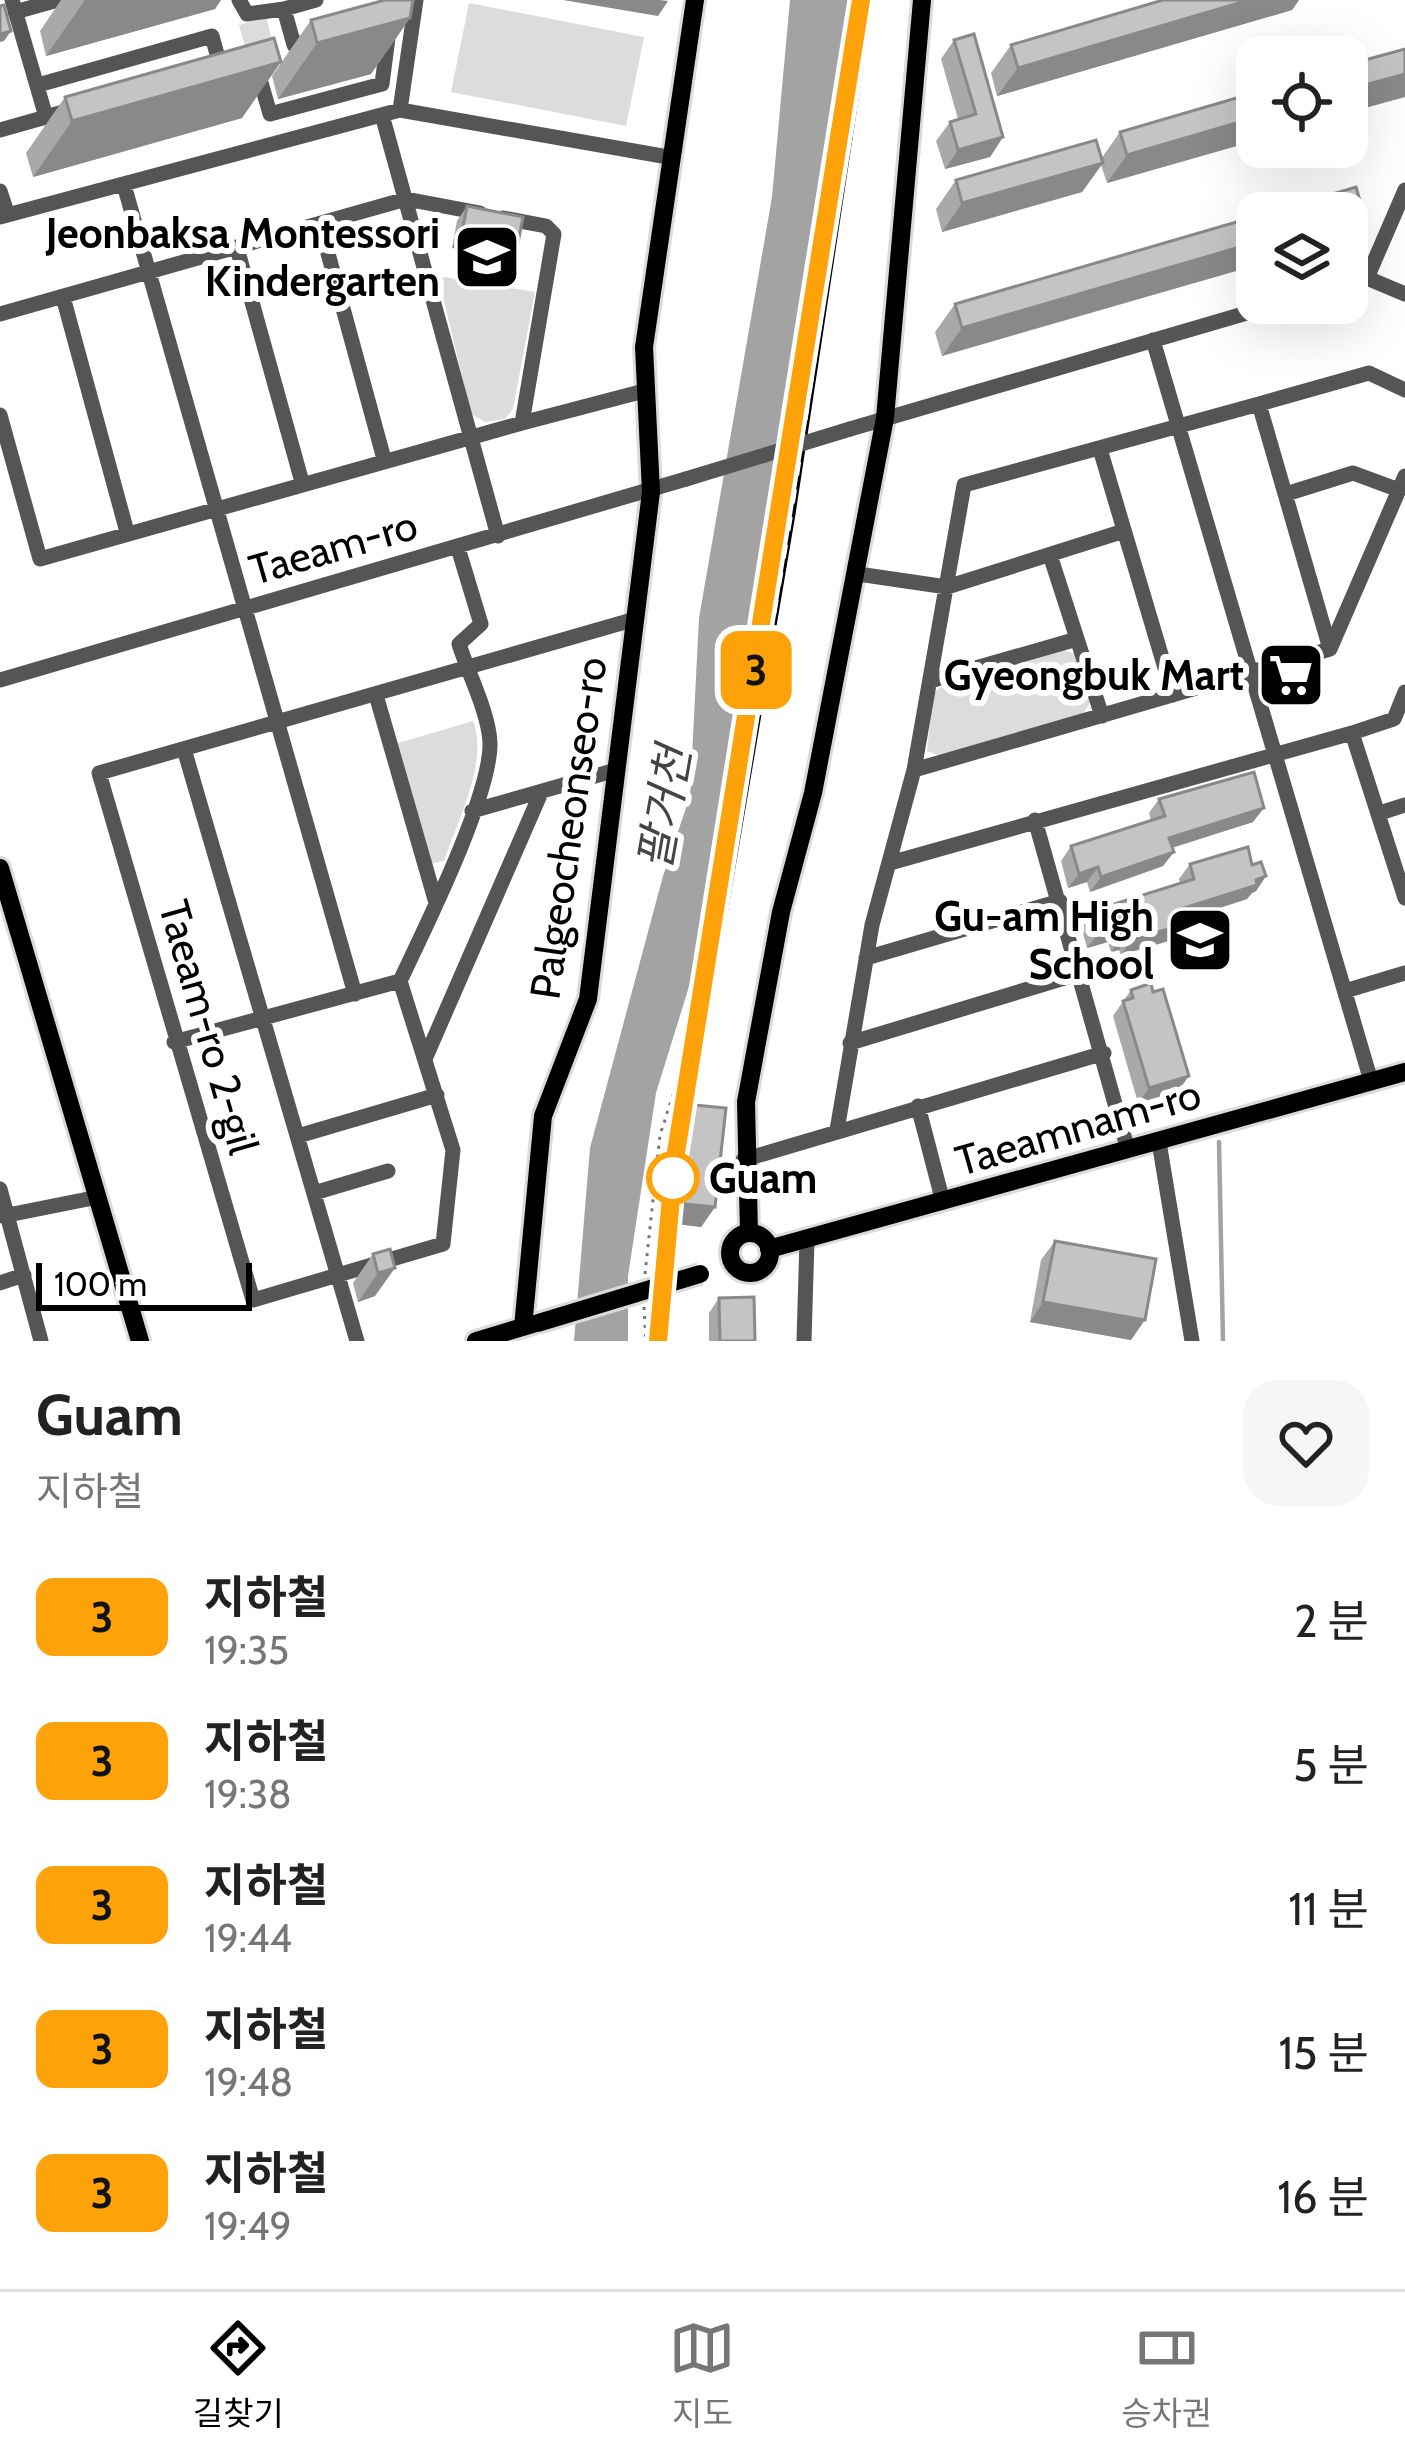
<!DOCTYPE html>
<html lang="ko">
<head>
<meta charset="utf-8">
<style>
  body { margin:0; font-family:Cabin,"Noto Sans KR",sans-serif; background:#f6f6f6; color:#222; height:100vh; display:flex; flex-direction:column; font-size:45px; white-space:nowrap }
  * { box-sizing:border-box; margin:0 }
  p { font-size:39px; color:#767676 }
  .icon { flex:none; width:66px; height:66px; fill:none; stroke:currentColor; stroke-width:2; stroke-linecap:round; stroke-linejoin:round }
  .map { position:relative; height:1341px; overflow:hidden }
  .drawer { display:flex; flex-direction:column; background:#fff; flex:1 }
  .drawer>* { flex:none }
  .badge { padding:0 24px; border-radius:18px; font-size:42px; line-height:78px }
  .tools { position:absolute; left:1236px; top:36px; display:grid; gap:24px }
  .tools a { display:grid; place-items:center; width:132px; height:132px; border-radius:24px; background:#fff; box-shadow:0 12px 48px #0002; font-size:60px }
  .scale { position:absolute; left:36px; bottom:30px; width:216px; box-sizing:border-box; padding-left:12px; border:6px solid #000; border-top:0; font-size:33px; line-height:42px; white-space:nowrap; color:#000; -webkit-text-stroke:9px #fff; paint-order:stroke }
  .map>.badge { position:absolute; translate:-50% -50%; box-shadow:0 0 0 6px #fff }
  .round { display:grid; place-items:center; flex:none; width:126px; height:126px; border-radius:36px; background:#f6f6f6 }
  .overview { display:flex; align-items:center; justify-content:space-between; height:204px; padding:0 36px }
  h1 { font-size:57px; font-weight:700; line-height:90px }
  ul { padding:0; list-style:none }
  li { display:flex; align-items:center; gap:36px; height:144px; padding:0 36px }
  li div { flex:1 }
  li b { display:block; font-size:45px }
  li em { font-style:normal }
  li .badge { min-width:132px; font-weight:700; text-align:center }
  .menu { display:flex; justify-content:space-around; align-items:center; height:168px; border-top:3px solid #e0e0e0; background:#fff; font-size:33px; color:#767676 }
  .menu a { display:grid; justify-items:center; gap:6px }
  .menu .selected { color:#000 }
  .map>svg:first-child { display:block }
  .green { fill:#dcdcdc }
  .water { fill:#a3a3a3 }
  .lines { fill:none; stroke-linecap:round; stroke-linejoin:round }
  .stream { stroke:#a3a3a3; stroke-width:4.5 }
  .major-casing { stroke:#dbdbdb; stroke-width:24 }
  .path { stroke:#777; stroke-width:3; stroke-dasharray:3 6; stroke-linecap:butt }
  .minor { stroke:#555; stroke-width:15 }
  .major { stroke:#000; stroke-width:18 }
  .rail-casing { stroke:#000; stroke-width:9 }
  .rail { stroke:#fff; stroke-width:4.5; stroke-dasharray:14; stroke-linecap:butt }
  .major-bridge-casing { stroke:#dbdbdb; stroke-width:24; stroke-linecap:butt }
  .minor-bridge { stroke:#555; stroke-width:15 }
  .major-bridge { stroke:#000; stroke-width:18 }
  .wall { fill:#a9a9a9 }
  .shaded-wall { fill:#898989 }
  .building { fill:#c4c4c4; stroke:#898989; stroke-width:3 }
  .line-casing { stroke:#fff; stroke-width:27 }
  .line { stroke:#fda208; stroke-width:18 }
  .stop-dot { fill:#fff; stroke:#fda208; stroke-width:6 }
  .labels { text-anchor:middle; stroke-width:12; stroke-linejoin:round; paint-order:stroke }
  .poi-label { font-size:42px; font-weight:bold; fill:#000; stroke:#fff; text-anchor:end }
  .street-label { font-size:42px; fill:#000; stroke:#fff }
  .stop-label { font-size:42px; font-weight:bold; fill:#000; stroke:#fff; text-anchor:start }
  .water-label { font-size:45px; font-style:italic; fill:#444; stroke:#fff }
</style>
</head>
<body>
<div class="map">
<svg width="1405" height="1341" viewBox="0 0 1405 1341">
  <rect width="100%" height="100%" fill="#fff"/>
  <path class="green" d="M 469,3 L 644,37 L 626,126 L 451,92 Z
    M 266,17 L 275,50 L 248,58 L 239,25 Z
    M 438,276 L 535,292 L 513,409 L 505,419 L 485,422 L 471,414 Z
    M 1060,649 L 1076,654 L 1091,701 L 1083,714 L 940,756 L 927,751 L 933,694 L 943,685 Z
    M 473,721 C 489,760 457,823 444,861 L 429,864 L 395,744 Z"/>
  <path class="water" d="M 790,0 L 853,0 L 798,376 L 757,564 L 749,696 L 705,935 L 656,1093 L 628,1276 L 628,1341 L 574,1341 L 590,1148 L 663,876 L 690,796 L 699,618 L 772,197 Z"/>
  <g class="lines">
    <path class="stream" d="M 1219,1142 L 1223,1341"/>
    <g class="major-casing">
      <path id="major" d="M 0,868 L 140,1341
        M 749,1233 L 746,1102 L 781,912 L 813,793 L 885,418 L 922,0
        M730 1253a20 20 0 1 1 40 0a20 20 0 1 1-40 0Z
        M 769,1249 L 1405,1072
        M 523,1327 L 543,1116 L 588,999 L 651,492 L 644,347 L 695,0
        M 476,1341 L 533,1324"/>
    </g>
    <path class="path" d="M 797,431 L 860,0
      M 645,1274 L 660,1135 L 698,1018 L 792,464
      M 644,1307 L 646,1341"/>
    <path class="minor" d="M 12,0 L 46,117 L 70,110
      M 239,0 L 247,14 L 284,9
      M 15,12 L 58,0
      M 313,40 L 294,45 L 284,9 L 316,0
      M 258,72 L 270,114 L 382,84 L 393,0
      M 38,85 L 212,36 L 221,69
      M 400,110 L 416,0
      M 382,115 L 498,536
      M 0,130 L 46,117
      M 124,185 L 355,994
      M 0,191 L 8,215
      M 0,217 L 400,110 L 668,157
      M 320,224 L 384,459
      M 237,248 L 302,482
      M 1367,278 L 1405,190
      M 1347,284 L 1367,278 L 1405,294
      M 63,297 L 127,532
      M 0,314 L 406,199 L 480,213
      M 1153,340 L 1371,1081
      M 1259,404 L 1369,373 L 1405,390
      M 0,415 L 40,559 L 522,423 L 554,234 L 546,226 L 503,218
      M 522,423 L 644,391
      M 850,429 L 1281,303
      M 1100,449 L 1173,695
      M 1286,494 L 1353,473 L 1399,490
      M 458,548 L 481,624 L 459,644 C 468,673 489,713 490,743 C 491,796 424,930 400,981 L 453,1150 L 443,1244 L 253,1300 L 99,773 L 632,620
      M 1050,555 L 1102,716
      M 858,574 L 947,587 L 1124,531
      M 1330,649 L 1405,476
      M 0,680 L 686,479
      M 930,681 L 1077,639
      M 376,695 L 436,903
      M 1352,733 L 1405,898
      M 184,749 L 357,1341
      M 472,811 L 616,770
      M 1380,813 L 1405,805
      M 1035,820 L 1128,1150
      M 890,863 L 1352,733 L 1394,719 L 1405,692
      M 866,958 L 1060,901
      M 1345,991 L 1405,973
      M 174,1042 L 400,981
      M 850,1043 L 1081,973
      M 425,1059 L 540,795
      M 918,1106 L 943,1202
      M 837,1130 L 872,925 L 914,770 L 964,485 L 1259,404 L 1330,649 L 914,770
      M 298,1136 L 437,1095
      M 1159,1142 L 1192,1341
      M 743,1160 L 1104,1053
      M 0,1189 L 41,1341
      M 314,1193 L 388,1171
      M 3,1216 L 98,1197
      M 0,1283 L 24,1275
      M 804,1341 L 807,1240"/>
    <use href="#major" class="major"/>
    <g class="rail-casing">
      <path id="rail" d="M 685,1138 L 791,514 L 869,0
        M 666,1341 L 678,1192"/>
    </g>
    <use href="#rail" class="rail"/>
    <g class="major-bridge-casing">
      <path id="major-bridge" d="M 538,1323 L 700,1274"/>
    </g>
    <path class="minor-bridge" d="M 686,479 L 850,429"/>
    <use href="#major-bridge" class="major-bridge"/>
  </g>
  <path class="wall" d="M 61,0 L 221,0 L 215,9 L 46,56 L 40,31 Z
    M 1163,0 L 1299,0 L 1292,10 L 997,96 L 991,73 L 1011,45 Z
    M 410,18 L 371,74 L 278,99 L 272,76 L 311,20 Z
    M 954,40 L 1003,137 L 990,157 L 945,169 L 936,141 L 950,122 L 958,119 L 941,59 Z
    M 65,97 L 242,118 L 33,177 L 26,153 Z
    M 1120,132 L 1247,143 L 1107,183 L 1101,165 L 1082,192 L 942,232 L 936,209 L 956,180 L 1101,159 Z
    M 467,206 L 515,259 L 505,274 L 486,271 L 488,262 L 459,258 L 460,249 L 452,248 L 457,221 Z
    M 1257,216 L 942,356 L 935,332 L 955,304 Z
    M 1159,799 L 1253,822 L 1172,848 L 1163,866 L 1090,892 L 1087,882 L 1068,888 L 1061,861 L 1071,846 L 1151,820 L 1149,813 Z
    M 1190,864 L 1252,865 L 1266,876 L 1256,891 L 1252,893 L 1247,899 L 1184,919 L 1175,939 L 1121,955 L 1119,950 L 1111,952 L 1108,942 L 1087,948 L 1081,926 L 1092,911 L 1180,884 L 1179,879 Z
    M 1131,990 L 1178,1091 L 1138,1103 L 1113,1016 Z
    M 685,1104 L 715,1207 L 701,1227 L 661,1222 L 671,1124 Z
    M 1055,1241 L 1131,1340 L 1030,1322 L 1041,1260 Z
    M 390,1249 L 375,1296 L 358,1302 L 353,1283 L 373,1254 Z
    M 719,1298 L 755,1341 L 709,1341 L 709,1313 Z"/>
  <path class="shaded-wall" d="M 85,0 L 221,0 L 215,9 L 46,56 Z
    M 563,0 L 660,0 L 668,1 L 658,16 Z
    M 1249,0 L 1299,0 L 1292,10 L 997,96 L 1018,68 Z
    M 410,18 L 371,74 L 278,99 L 317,43 Z
    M 11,31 L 4,41 L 0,42 L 0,34 Z
    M 281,62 L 242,118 L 33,177 L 72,121 Z
    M 1405,74 L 1405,97 L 1347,113 L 1347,90 Z
    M 1257,117 L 1257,129 L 1247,143 L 1107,183 L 1127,155 Z
    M 1003,137 L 990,157 L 945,169 L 958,150 Z
    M 1103,163 L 1082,192 L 942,232 L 962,203 Z
    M 1363,211 L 1347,234 L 1347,216 Z
    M 462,233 L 471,234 L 460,249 L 452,248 Z
    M 1257,242 L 1257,265 L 942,356 L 962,328 Z
    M 469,243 L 498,248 L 488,262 L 459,258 Z
    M 496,256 L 515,259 L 505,274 L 486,271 Z
    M 1264,808 L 1253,822 L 1158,852 L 1169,838 Z
    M 1174,852 L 1163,866 L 1090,892 L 1101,877 Z
    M 1098,867 L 1087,882 L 1068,888 L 1079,874 Z
    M 1266,876 L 1256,891 L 1252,893 L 1247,899 L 1171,924 L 1181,909 Z
    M 1185,924 L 1175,939 L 1121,955 L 1131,940 Z
    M 1119,927 L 1108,942 L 1087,948 L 1098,934 Z
    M 1129,935 L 1119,950 L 1111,952 L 1121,938 Z
    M 1189,1076 L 1178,1091 L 1138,1103 L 1149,1088 Z
    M 674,1203 L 715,1207 L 701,1227 L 661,1222 Z
    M 395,1268 L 375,1296 L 358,1302 L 378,1273 Z
    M 1043,1302 L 1145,1320 L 1131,1340 L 1030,1322 Z"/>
  <path class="building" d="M 385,0 L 413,0 L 410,18 L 317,43 L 311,20 Z
    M 1163,0 L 1249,0 L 1018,68 L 1011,45 Z
    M 4,5 L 11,31 L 0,34 L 0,6 Z
    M 974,34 L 1003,137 L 958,150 L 950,122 L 976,114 L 954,40 Z
    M 274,38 L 281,62 L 72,121 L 65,97 Z
    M 1405,49 L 1405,74 L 1347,90 L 1347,65 Z
    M 1257,92 L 1257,117 L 1127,155 L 1120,132 Z
    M 1096,140 L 1103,163 L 962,203 L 956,180 Z
    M 1356,187 L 1363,211 L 1347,216 L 1347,213 L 1268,213 Z
    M 467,206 L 523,217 L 515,259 L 496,256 L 498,248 L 469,243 L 471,234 L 462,233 Z
    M 1257,216 L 1257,242 L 962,328 L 955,304 Z
    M 1254,772 L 1264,808 L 1169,838 L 1174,852 L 1101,877 L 1098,867 L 1079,874 L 1071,846 L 1165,816 L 1159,799 Z
    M 1248,847 L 1252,865 L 1261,862 L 1266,876 L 1256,880 L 1257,885 L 1181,909 L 1185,924 L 1131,940 L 1129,935 L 1121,938 L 1119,927 L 1098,934 L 1092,911 L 1194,879 L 1190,864 Z
    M 1151,983 L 1153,992 L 1163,989 L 1189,1076 L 1149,1088 L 1123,1001 L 1133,998 L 1131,990 Z
    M 685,1104 L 726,1108 L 715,1207 L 674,1203 Z
    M 1055,1241 L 1156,1259 L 1145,1320 L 1043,1302 Z
    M 390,1249 L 395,1268 L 378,1273 L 373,1254 Z
    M 754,1297 L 755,1341 L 720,1341 L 719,1298 Z"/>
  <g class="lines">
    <g class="line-casing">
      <path id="line" d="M 658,1341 L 674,1165 L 861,0"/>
    </g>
    <use href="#line" class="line"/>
  </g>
  <defs>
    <g id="school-square" transform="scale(3.45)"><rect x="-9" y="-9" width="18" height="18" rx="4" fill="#000" stroke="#fff"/><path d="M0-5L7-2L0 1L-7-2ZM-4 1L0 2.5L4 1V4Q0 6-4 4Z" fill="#fff"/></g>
    <g id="supermarket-square" transform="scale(3.45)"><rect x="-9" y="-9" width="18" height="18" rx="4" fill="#000" stroke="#fff"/><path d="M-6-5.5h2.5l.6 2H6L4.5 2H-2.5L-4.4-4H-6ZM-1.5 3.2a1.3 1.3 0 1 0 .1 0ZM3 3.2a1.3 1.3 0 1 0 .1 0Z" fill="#fff"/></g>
  </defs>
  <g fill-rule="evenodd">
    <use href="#school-square" x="487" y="257"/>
    <use href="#supermarket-square" x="1291" y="675"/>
    <use href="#school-square" x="1200" y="940"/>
  </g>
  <circle class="stop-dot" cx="673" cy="1178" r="24"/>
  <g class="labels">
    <g class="poi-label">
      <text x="440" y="248">Jeonbaksa Montessori<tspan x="440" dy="48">Kindergarten</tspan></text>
      <text x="1244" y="690">Gyeongbuk Mart</text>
      <text x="1154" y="931">Gu-am High<tspan x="1154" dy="48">School</tspan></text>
    </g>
    <g class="street-label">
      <text transform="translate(333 547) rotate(-16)" y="15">Taeam-ro</text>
      <text transform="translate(568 828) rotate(-82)" y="15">Palgeocheonseo-ro</text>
      <text transform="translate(209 1027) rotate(74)" y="15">Taeam-ro 2-gil</text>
      <text transform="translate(1078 1127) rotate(-16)" y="15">Taeamnam-ro</text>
    </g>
    <g class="stop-label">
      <text x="709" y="1193">Guam</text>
    </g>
    <g class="water-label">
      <text transform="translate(664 808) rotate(-80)" y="16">팔거천</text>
    </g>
  </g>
</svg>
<div class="tools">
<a><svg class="icon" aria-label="locate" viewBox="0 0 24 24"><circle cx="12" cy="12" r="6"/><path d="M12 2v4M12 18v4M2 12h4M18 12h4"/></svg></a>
<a><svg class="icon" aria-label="layers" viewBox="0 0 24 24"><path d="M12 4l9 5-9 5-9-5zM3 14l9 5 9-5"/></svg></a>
</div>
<div class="scale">100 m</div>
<b class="badge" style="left:756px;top:670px;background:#fda208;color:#111">3</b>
</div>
<section class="drawer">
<div class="overview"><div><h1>Guam</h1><p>지하철</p></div><a class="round"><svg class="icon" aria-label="heart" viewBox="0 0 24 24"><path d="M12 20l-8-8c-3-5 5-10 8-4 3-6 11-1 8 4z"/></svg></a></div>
<ul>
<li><span class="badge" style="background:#fda208;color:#111">3</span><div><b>지하철</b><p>19:35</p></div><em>2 분</em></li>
<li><span class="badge" style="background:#fda208;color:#111">3</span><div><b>지하철</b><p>19:38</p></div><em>5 분</em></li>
<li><span class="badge" style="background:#fda208;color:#111">3</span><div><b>지하철</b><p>19:44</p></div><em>11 분</em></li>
<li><span class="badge" style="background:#fda208;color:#111">3</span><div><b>지하철</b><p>19:48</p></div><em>15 분</em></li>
<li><span class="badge" style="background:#fda208;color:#111">3</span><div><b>지하철</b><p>19:49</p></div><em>16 분</em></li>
</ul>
</section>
<nav class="menu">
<a class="selected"><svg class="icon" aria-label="directions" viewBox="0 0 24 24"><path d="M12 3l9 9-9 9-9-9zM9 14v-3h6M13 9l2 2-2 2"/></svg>길찾기</a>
<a><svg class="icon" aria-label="map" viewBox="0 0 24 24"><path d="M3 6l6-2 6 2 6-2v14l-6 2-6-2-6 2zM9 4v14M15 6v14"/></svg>지도</a>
<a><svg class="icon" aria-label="tickets" viewBox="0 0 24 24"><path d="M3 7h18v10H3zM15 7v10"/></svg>승차권</a>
</nav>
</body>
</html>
